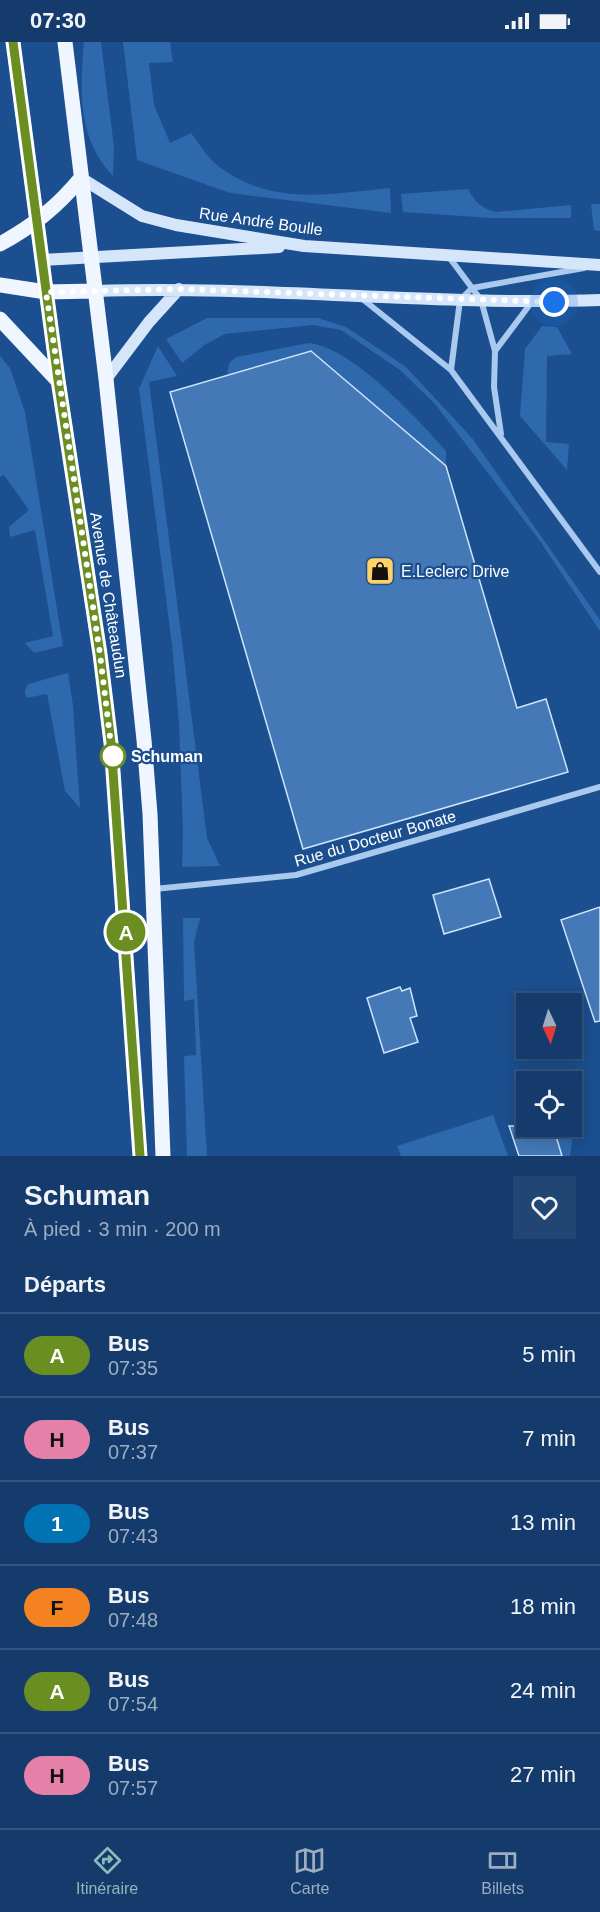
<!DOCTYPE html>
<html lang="fr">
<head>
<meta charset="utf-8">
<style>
  body { margin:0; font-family:Helvetica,sans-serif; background:#214673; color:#f1f3f6; height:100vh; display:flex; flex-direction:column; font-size:22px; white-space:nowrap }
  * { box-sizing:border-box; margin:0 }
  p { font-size:20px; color:#9dadc1 }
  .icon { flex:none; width:33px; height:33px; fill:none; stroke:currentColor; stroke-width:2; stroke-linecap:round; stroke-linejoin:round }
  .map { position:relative; height:1114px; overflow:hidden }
  .sheet { display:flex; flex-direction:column; background:#143b6b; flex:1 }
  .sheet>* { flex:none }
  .badge { padding:0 12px; border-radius:20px; font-size:21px; line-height:39px }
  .needle { width:39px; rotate:176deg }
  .tools { position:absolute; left:516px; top:951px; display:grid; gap:12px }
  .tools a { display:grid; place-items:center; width:66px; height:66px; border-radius:0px; background:#143b6b; box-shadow:0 3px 15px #0003,0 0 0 2px #33557e; font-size:30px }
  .you { position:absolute; width:30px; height:30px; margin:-15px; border:4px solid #fff; border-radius:50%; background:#1a73e8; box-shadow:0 0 0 9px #1a73e833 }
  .map>.badge { position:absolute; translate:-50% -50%; box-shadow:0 0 0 3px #fff }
  h2 { padding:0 24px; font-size:22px; line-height:54px }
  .round { display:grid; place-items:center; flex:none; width:63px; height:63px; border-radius:0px; background:#214673 }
  .summary { display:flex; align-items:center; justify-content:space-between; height:102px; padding:0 24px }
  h1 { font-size:28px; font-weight:700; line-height:45px }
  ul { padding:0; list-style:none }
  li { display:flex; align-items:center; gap:18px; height:84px; padding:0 24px; border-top:2px solid #33557e }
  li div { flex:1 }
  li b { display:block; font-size:22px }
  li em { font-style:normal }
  li .badge { min-width:66px; font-weight:700; text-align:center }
  .status { display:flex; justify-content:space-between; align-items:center; height:42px; padding:0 30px; background:#143b6b; direction:ltr }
  .status svg { height:16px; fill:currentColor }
  .dock { display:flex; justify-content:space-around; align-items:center; height:84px; border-top:2px solid #33557e; background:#143b6b; font-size:16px; color:#9dadc1 }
  .dock a { display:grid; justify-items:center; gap:3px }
  .dock .active { color:#8bbbb9 }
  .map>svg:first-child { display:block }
  .green { fill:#2e69ad }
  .building { fill:#4478b7; stroke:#cfe3fa; stroke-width:1.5 }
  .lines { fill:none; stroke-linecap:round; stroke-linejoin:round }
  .street { stroke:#a9c9ee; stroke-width:6 }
  .secondary { stroke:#d6e6fa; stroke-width:12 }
  .primary { stroke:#f0f6ff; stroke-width:15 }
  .line-casing { stroke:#fff; stroke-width:14 }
  .line { stroke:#6b8e23; stroke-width:9 }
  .walk { stroke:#fff; stroke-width:6; stroke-dasharray:0 10.8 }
  .stop-dot { fill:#fff; stroke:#6b8e23; stroke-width:3 }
  .labels { text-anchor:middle; stroke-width:4.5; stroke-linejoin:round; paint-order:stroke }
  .street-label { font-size:16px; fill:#fff; stroke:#1b4f8f }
  .poi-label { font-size:16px; fill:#fff; stroke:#1b4f8f; text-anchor:start }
  .stop-label { font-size:16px; font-weight:bold; fill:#fff; stroke:#1b4f8f; text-anchor:start }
</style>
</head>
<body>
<div class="status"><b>07:30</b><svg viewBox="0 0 49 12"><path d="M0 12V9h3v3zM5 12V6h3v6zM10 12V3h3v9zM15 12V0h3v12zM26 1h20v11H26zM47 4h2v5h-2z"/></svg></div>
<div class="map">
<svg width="600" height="1114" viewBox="0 0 600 1114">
  <rect width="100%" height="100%" fill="#1b4f8f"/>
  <path class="green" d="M 84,0 L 101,0 L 114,105 L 113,134 C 77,96 80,49 84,0 Z
    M 123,0 L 170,0 L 173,20 L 149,21 L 154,63 L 170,101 L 191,91 C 199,101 207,115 217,123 C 271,165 328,152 390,146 L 391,171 L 230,151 L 137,118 Z
    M 468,147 C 475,160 481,166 496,170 L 571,163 L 571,176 L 491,176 L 403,170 L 401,152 Z
    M 591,162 L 600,162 L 600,189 L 594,188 Z
    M 207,276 L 318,276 L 346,285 L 406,325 L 472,396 L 600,578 L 600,589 L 540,499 L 435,362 L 400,328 L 341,288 L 313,283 L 225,292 L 206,302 L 182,321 L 166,297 Z
    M 542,284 L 557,285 L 572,312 L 547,314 L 546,400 L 569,402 L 567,428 L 520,374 L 525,307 Z
    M 309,301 C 353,306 418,377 446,409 L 446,424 L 312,309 L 227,334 L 229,321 L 236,315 Z
    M 158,304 L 177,334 L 149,340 L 207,796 L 220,824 L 182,825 L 183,790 L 179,681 L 172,603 L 139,347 Z
    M 0,314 L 10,326 L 25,370 L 63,604 L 34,611 L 25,601 L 53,594 L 35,488 L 10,495 L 9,485 L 29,468 L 4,433 L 0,435 Z
    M 68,631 L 73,664 L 80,766 L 65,749 L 47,652 L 26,656 L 25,649 L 28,642 Z
    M 183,876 L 200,876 L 194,900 L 207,1114 L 187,1114 L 184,1014 L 196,1013 L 194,957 L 184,959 Z
    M 572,1064 L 575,1078 L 570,1114 L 562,1114 L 553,1085 L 572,1084 Z
    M 493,1073 L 508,1114 L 401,1114 L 397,1104 Z"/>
  <path class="building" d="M 311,309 L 446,424 L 517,666 L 546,657 L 568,730 L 303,807 L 170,350 Z
    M 489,837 L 501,875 L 444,892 L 433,853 Z
    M 600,865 L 600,979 L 595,980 L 561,878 Z
    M 400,945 L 402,949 L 410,946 L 417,974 L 410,976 L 418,1000 L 384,1011 L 367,956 Z
    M 509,1084 L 553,1084 L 562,1114 L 519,1114 Z"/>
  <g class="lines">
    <path class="street" d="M 449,215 L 481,258 L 495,309
      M 360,255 L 451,328 L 600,530
      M 451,328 L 460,258 L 472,246 L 584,226
      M 501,392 L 494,345 L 495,309 L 531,261
      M 154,847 L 296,833 L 600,745"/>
    <path class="secondary" d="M 81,136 L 142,174 L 176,183 L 304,204 L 600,223
      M 42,218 L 279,205
      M 95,249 C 264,243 432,264 600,258
      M 106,337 L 149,280 L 179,247"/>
    <path class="primary" d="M 13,0 L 58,338 L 100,612 L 111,701 L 140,1114
      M 65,0 L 106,337 L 144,698 L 150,772 L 163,1114
      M 0,202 C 33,184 57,165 81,136
      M 0,243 L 46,250 L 95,249
      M 0,277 L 57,338"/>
  </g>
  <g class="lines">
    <g class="line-casing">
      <path id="line" d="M 13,0 L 58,338 L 100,612 L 111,701 L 140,1114"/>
    </g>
    <use href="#line" class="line"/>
    <path class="walk" d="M 113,714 L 113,720 L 100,612 L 46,250 L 179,247 L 554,260"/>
  </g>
  <defs>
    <g id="shop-square" transform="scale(1.5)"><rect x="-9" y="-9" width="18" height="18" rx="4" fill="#ffd166" stroke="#1b4f8f"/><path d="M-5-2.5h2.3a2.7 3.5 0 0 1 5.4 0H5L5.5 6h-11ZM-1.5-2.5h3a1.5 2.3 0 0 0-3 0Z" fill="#111"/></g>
  </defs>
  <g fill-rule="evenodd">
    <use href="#shop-square" x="380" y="529"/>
  </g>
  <circle class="stop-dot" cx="113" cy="714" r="12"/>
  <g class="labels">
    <g class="street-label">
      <text transform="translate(261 179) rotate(8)" y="6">Rue André Boulle</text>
      <text transform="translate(109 553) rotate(81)" y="6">Avenue de Châteaudun</text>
      <text transform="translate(375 796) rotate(-16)" y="6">Rue du Docteur Bonate</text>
    </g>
    <g class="poi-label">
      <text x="401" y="535">E.Leclerc Drive</text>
    </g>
    <g class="stop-label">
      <text x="131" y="720">Schuman</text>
    </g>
  </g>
</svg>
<div class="tools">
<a><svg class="needle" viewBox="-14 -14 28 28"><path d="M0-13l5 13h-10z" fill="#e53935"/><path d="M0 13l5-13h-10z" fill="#9dadc1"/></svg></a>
<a><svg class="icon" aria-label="locate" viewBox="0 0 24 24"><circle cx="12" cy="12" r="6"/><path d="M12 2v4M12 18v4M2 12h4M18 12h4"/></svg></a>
</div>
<div class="you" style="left:554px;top:260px"></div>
<b class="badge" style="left:126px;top:890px;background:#6b8e23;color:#fff">A</b>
</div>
<section class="sheet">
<div class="summary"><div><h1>Schuman</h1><p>À pied · 3 min · 200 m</p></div><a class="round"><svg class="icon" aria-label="heart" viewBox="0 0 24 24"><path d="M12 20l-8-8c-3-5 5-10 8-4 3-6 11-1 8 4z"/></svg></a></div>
<h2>Départs</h2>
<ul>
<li><span class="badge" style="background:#6b8e23;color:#fff">A</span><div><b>Bus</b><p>07:35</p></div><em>5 min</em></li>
<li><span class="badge" style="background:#e580a9;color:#111">H</span><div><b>Bus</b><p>07:37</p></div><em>7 min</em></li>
<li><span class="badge" style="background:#0173b2;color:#fff">1</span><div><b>Bus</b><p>07:43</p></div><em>13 min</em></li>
<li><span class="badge" style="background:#f58220;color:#111">F</span><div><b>Bus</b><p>07:48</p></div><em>18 min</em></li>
<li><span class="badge" style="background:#6b8e23;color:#fff">A</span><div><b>Bus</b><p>07:54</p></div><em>24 min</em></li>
<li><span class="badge" style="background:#e580a9;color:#111">H</span><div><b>Bus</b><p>07:57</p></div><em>27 min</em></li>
</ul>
</section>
<nav class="dock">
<a class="active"><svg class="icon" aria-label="directions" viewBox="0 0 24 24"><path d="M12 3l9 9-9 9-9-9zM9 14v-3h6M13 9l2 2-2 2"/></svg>Itinéraire</a>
<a><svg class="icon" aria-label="map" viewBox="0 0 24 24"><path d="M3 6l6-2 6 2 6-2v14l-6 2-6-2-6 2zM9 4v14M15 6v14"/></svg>Carte</a>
<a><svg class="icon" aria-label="tickets" viewBox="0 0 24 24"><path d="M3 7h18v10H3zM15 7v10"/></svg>Billets</a>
</nav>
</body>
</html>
